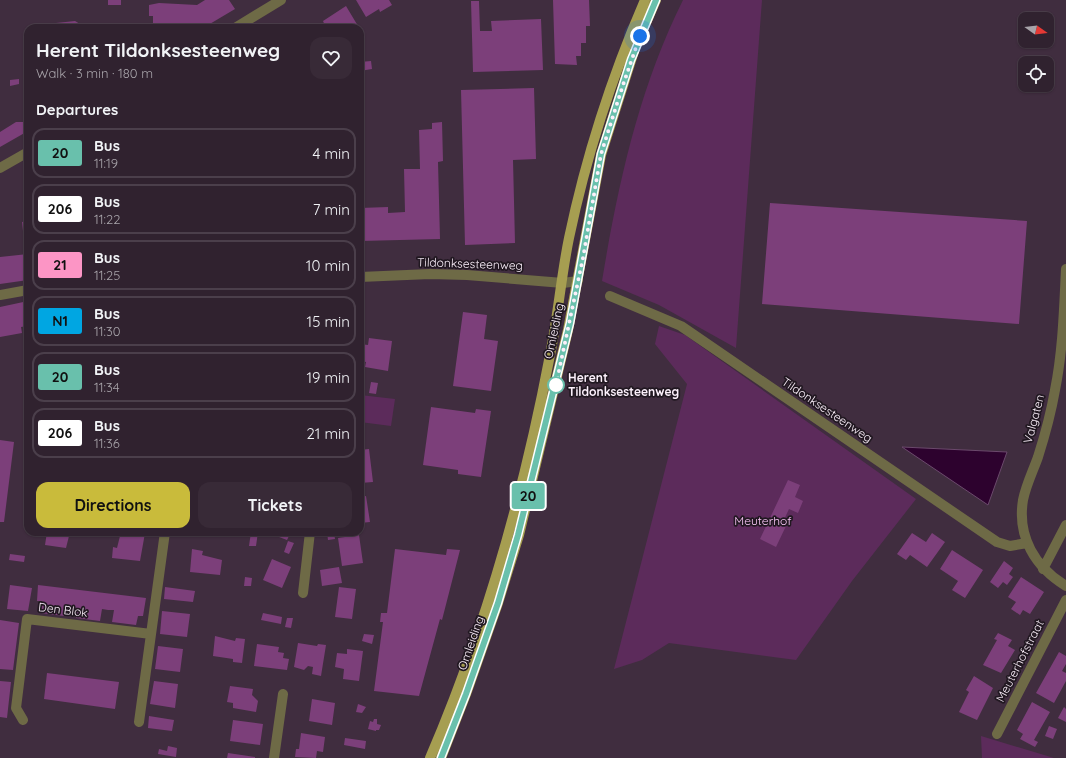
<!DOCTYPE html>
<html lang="en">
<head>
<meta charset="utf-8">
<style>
  body { margin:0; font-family:Quicksand,sans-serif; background:#382a37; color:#f1f3f6; height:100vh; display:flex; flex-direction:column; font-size:15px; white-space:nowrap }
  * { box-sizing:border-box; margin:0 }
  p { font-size:13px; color:#a8a4aa }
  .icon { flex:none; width:22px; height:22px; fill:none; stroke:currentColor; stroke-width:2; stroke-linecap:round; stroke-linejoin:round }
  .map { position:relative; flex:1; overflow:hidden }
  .sheet { position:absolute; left:24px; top:24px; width:340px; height:512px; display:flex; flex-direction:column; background:#30222f; border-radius:12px; box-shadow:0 1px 3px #0004,0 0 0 1px #4b3f4b }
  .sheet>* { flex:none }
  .badge { padding:0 8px; border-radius:3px; font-size:14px; line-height:26px }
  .needle { width:26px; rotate:104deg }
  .buttons { position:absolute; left:1018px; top:12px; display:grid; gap:8px }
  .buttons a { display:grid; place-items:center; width:36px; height:36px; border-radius:8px; background:#30222f; box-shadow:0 1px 3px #0004,0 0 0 1px #4b3f4b; font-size:20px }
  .you { position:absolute; width:20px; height:20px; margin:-10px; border:3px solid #fff; border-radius:50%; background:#1a73e8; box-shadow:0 0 0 6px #1a73e833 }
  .map>.badge { position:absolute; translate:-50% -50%; box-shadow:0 0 0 2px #fff }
  h2 { padding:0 12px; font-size:15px; line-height:36px }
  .round { display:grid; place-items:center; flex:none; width:42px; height:42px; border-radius:12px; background:#382a37 }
  .overview { display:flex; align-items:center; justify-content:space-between; height:68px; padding:0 12px }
  h1 { font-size:19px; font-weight:700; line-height:30px }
  .action { display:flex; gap:8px; margin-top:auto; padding:8px 12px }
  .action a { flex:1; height:46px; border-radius:12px; background:#c9bb3b; color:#111; font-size:16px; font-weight:700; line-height:46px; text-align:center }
  .action a+a { background:#382a37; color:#f1f3f6 }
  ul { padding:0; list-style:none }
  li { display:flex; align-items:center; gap:12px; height:50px; margin:0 8px 6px; padding:0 4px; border:2px solid #4b3f4b; border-radius:12px }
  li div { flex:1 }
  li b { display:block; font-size:15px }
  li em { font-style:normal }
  li .badge { min-width:44px; font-weight:700; text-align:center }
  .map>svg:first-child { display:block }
  .green { fill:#5c2b5b }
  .water { fill:#2d022e; stroke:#6b496c }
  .building { fill:#7c3f7a }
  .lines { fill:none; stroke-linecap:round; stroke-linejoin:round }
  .minor { stroke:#6e6a46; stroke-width:10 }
  .major { stroke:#a69e51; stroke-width:10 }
  .line-casing { stroke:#fff; stroke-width:9 }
  .line { stroke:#69c0ac; stroke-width:6 }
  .walk { stroke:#fcf0fb; stroke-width:4; stroke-dasharray:0 7.2 }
  .stop-dot { fill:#fff; stroke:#69c0ac; stroke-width:2 }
  .labels { text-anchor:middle; stroke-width:3.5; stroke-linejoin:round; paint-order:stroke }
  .street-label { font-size:12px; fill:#fcf0fb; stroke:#211821 }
  .stop-label { font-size:12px; font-weight:bold; fill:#fcf0fb; stroke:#211821; text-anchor:start }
  .park-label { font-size:12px; fill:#fec9fb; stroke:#211821 }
</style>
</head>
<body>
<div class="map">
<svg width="1066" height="758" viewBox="0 0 1066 758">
  <rect width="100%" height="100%" fill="#402d3f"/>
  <path class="green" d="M 683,0 L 762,0 L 736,348 L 659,305 L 602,281 C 618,184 639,88 683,0 Z
    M 659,326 L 685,335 L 916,499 L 852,581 L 796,660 L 669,643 L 642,660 L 614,669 L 687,384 L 655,344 Z
    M 360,395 L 395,399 L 391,426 L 360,422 Z
    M 981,736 L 1054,758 L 982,758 Z"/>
  <path class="water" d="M 902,447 L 1007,452 L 988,505 Z"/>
  <path class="building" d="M 108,0 L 121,0 L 121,5 L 108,5 Z
    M 205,0 L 229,0 L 235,9 L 203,28 L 153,28 L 153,16 L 149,16 L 149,5 L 159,3 L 197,5 Z
    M 356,0 L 389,0 L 392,5 L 380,12 L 379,9 L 366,17 Z
    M 553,0 L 589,0 L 590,26 L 586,26 L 586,43 L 581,43 L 581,56 L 576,56 L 577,65 L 555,64 Z
    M 471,1 L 479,1 L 480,31 L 492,31 L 491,21 L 541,19 L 543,70 L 473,72 Z
    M 346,6 L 358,26 L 355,28 L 326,28 L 323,21 Z
    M 75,21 L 80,24 L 80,28 L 56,28 L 56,23 Z
    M 371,61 L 372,69 L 360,71 L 360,62 Z
    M 19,79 L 19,84 L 10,86 L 10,80 Z
    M 534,88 L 536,159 L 513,160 L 515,243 L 465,245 L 461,90 Z
    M 16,122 L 23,122 L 28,131 L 0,147 L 0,132 Z
    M 442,122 L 443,161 L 438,162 L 440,239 L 360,241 L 360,208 L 388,207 L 388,213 L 405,212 L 404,169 L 420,169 L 419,130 L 432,129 L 432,123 Z
    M 770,203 L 1027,221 L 1019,324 L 762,304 Z
    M 28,221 L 28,230 L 23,231 L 22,222 Z
    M 28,254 L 28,280 L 0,284 L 0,257 Z
    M 28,301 L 28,326 L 21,327 L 22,333 L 0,337 L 0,307 Z
    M 463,312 L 487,315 L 484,339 L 498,341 L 491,391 L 453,386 Z
    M 369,338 L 392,341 L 388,371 L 365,367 L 366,362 L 360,361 L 360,344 L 368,345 Z
    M 371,382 L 378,383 L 376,394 L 369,393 Z
    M 431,407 L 475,413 L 476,409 L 491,411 L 481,477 L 458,474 L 458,470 L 423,465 Z
    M 0,440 L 14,442 L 4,522 L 0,522 Z
    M 369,449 L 373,482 L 360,483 L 360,450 Z
    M 788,480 L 800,485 L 795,497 L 803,501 L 798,513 L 789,509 L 782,524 L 786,526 L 776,547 L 760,539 Z
    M 366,496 L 370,522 L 360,523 L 360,497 Z
    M 47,532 L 70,532 L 66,548 L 45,545 Z
    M 121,532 L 145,533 L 140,561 L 112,558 L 113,547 L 117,548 Z
    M 197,532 L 228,532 L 227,537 Z
    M 251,532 L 258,532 L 256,546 L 249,546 Z
    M 266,532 L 291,532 L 287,540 Z
    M 327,532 L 334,532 L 335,539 L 328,540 Z
    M 912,533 L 926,542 L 932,533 L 945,542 L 927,567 L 910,555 L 906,560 L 897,554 Z
    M 359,535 L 363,563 L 342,566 L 338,538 Z
    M 288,541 L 294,543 L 289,554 L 284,552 Z
    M 192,549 L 203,551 L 202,555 L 222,560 L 220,575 L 190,572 Z
    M 395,549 L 446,555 L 447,549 L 460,550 L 442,620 L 440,619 L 419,696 L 374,691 L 383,622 L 380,622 L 381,613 L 387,613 Z
    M 952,550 L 983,570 L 965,598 L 952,590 L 958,581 L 940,569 Z
    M 10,554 L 25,556 L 24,562 L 9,560 Z
    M 272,559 L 291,567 L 282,588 L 263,580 Z
    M 1004,561 L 1013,568 L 1009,574 L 1013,577 L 1007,585 L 1003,582 L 998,588 L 990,582 Z
    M 339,567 L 342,583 L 322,586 L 320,570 Z
    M 245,577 L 252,578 L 251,586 L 244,586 Z
    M 1021,577 L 1044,592 L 1030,614 L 1023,610 L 1020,615 L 1011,609 L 1016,602 L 1008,597 Z
    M 10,585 L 32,588 L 28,611 L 7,609 Z
    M 38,585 L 146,598 L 143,616 L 138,616 L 136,625 L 112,622 L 114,610 L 108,610 L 102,609 L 100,621 L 76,618 L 78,608 L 66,606 L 64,616 L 41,613 L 42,601 L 37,601 Z
    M 165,587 L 195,591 L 193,602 L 164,599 Z
    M 339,587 L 356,589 L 352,619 L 335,617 Z
    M 162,611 L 190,614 L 187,637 L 160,634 Z
    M 263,613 L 282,617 L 281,624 L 261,620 Z
    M 287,618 L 293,618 L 291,628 L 285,627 Z
    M 0,620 L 19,623 L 13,670 L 0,669 Z
    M 998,633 L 1012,640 L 1008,646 L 1015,650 L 1001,673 L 983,665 L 997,640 L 994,639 Z
    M 364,634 L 374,635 L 372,644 L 362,641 Z
    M 215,636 L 235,641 L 236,638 L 245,639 L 242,663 L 233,662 L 233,659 L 213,656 Z
    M 298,643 L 317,646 L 318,644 L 326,645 L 321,676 L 312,674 L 313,667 L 308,666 L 304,670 L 294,667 Z
    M 257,644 L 279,647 L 278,652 L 284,653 L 283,658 L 289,659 L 287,670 L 254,666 Z
    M 158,646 L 183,649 L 180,672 L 155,669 Z
    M 347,649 L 363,651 L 359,681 L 343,679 L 344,669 L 335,667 L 337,653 L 347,654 Z
    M 1059,652 L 1066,656 L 1066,664 L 1062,671 L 1066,673 L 1066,681 L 1054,703 L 1036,693 Z
    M 47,673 L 119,682 L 115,709 L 44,699 Z
    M 974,676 L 993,688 L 977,720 L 959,712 L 969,692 L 966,690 Z
    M 0,681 L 11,682 L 7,718 L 0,717 Z
    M 154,681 L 178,684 L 175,708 L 150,704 Z
    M 230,686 L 253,689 L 252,695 L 258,701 L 256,712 L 233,708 L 233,703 L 227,702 Z
    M 312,699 L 335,703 L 332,725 L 309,721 Z
    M 1032,702 L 1050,712 L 1034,740 L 1038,742 L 1035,747 L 1020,739 L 1023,734 L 1017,730 Z
    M 358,704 L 366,707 L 362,713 L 356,712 Z
    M 1064,707 L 1066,709 L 1066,722 L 1058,718 Z
    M 149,716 L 174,720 L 172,731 L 148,728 Z
    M 374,719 L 377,719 L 377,724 L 381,725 L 379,730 L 376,730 L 376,731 L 368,729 L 370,721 L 373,722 Z
    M 233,720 L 263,724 L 260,745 L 230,741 Z
    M 1049,726 L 1057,729 L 1053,739 L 1045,736 Z
    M 301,733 L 325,737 L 323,752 L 317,751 L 316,758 L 295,757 L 296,749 L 299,749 Z
    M 345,738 L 366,741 L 365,749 L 344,745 Z
    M 168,746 L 177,748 L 176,757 L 158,754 L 159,749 L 167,751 Z
    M 228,753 L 255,757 L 255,758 L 227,758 Z"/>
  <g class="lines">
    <path class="minor" d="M 235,28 L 281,0
      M 0,168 L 28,152
      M 1066,269 C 1064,309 1063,350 1055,390 C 1051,413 1045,435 1038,457 C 1033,471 1026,485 1023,500 C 1017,537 1035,567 1066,586
      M 360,277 L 430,274 L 467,275 L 563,283 L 578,281
      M 0,295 L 28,290
      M 610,296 L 681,326 L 997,542 L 1010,546 L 1027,543
      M 1043,569 L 1066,525
      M 303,593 L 310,532
      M 23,720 L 16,708 L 27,619 L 151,634
      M 139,722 L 165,532
      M 997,734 L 1066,600
      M 274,758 L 283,694"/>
    <path class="major" d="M 430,758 C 485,630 524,492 550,355 C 558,316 561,277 569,238 C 586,157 612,76 645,0
      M 441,758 L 466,694 L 498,603 L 519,535 L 568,330 L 601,155 L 635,48 L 656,0"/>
  </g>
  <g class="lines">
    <g class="line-casing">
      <path id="line" d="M 441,758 L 466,694 L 498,603 L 518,535 L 570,323 L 601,154 L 631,60 L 656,0"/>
    </g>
    <use href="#line" class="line"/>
    <path class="walk" d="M 556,385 L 583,258 L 601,154 L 623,85 L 640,36"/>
  </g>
  <circle class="stop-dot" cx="556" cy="385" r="8"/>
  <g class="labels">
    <g class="street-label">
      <text transform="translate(470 264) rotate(2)" y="4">Tildonksesteenweg</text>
      <text transform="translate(554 331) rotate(-78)" y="4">Omleiding</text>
      <text transform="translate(827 410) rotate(34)" y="4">Tildonksesteenweg</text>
      <text transform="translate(1034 419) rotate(-75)" y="4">Valgaten</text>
      <text transform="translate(63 610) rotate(7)" y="4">Den Blok</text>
      <text transform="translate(471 643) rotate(-71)" y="4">Omleiding</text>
      <text transform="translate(1020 661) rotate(-63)" y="4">Meuterhofstraat</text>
    </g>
    <g class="stop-label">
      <text x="568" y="382">Herent<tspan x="568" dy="14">Tildonksesteenweg</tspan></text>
    </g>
    <g class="park-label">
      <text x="763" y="525">Meuterhof</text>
    </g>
  </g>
</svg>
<div class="buttons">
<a><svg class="needle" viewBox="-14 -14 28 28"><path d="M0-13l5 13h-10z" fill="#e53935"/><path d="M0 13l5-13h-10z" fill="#a8a4aa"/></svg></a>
<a><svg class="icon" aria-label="locate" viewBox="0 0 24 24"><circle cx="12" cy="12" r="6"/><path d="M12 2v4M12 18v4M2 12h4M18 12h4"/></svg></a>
</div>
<div class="you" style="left:640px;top:36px"></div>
<b class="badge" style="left:528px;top:496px;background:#69c0ac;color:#111">20</b>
<section class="sheet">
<div class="overview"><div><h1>Herent Tildonksesteenweg</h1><p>Walk · 3 min · 180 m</p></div><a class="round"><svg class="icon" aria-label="heart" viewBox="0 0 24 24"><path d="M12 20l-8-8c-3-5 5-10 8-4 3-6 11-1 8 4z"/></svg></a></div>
<h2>Departures</h2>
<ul>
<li><span class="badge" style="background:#69c0ac;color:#111">20</span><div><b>Bus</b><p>11:19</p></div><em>4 min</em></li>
<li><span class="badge" style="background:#fff;color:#111">206</span><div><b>Bus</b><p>11:22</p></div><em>7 min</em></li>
<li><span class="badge" style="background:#fc95c5;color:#111">21</span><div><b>Bus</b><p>11:25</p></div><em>10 min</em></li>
<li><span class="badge" style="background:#00a6e2;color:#111">N1</span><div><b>Bus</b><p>11:30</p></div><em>15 min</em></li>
<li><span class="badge" style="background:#69c0ac;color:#111">20</span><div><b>Bus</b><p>11:34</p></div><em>19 min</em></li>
<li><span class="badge" style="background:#fff;color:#111">206</span><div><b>Bus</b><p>11:36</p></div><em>21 min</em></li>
</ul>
<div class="action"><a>Directions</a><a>Tickets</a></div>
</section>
</div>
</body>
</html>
